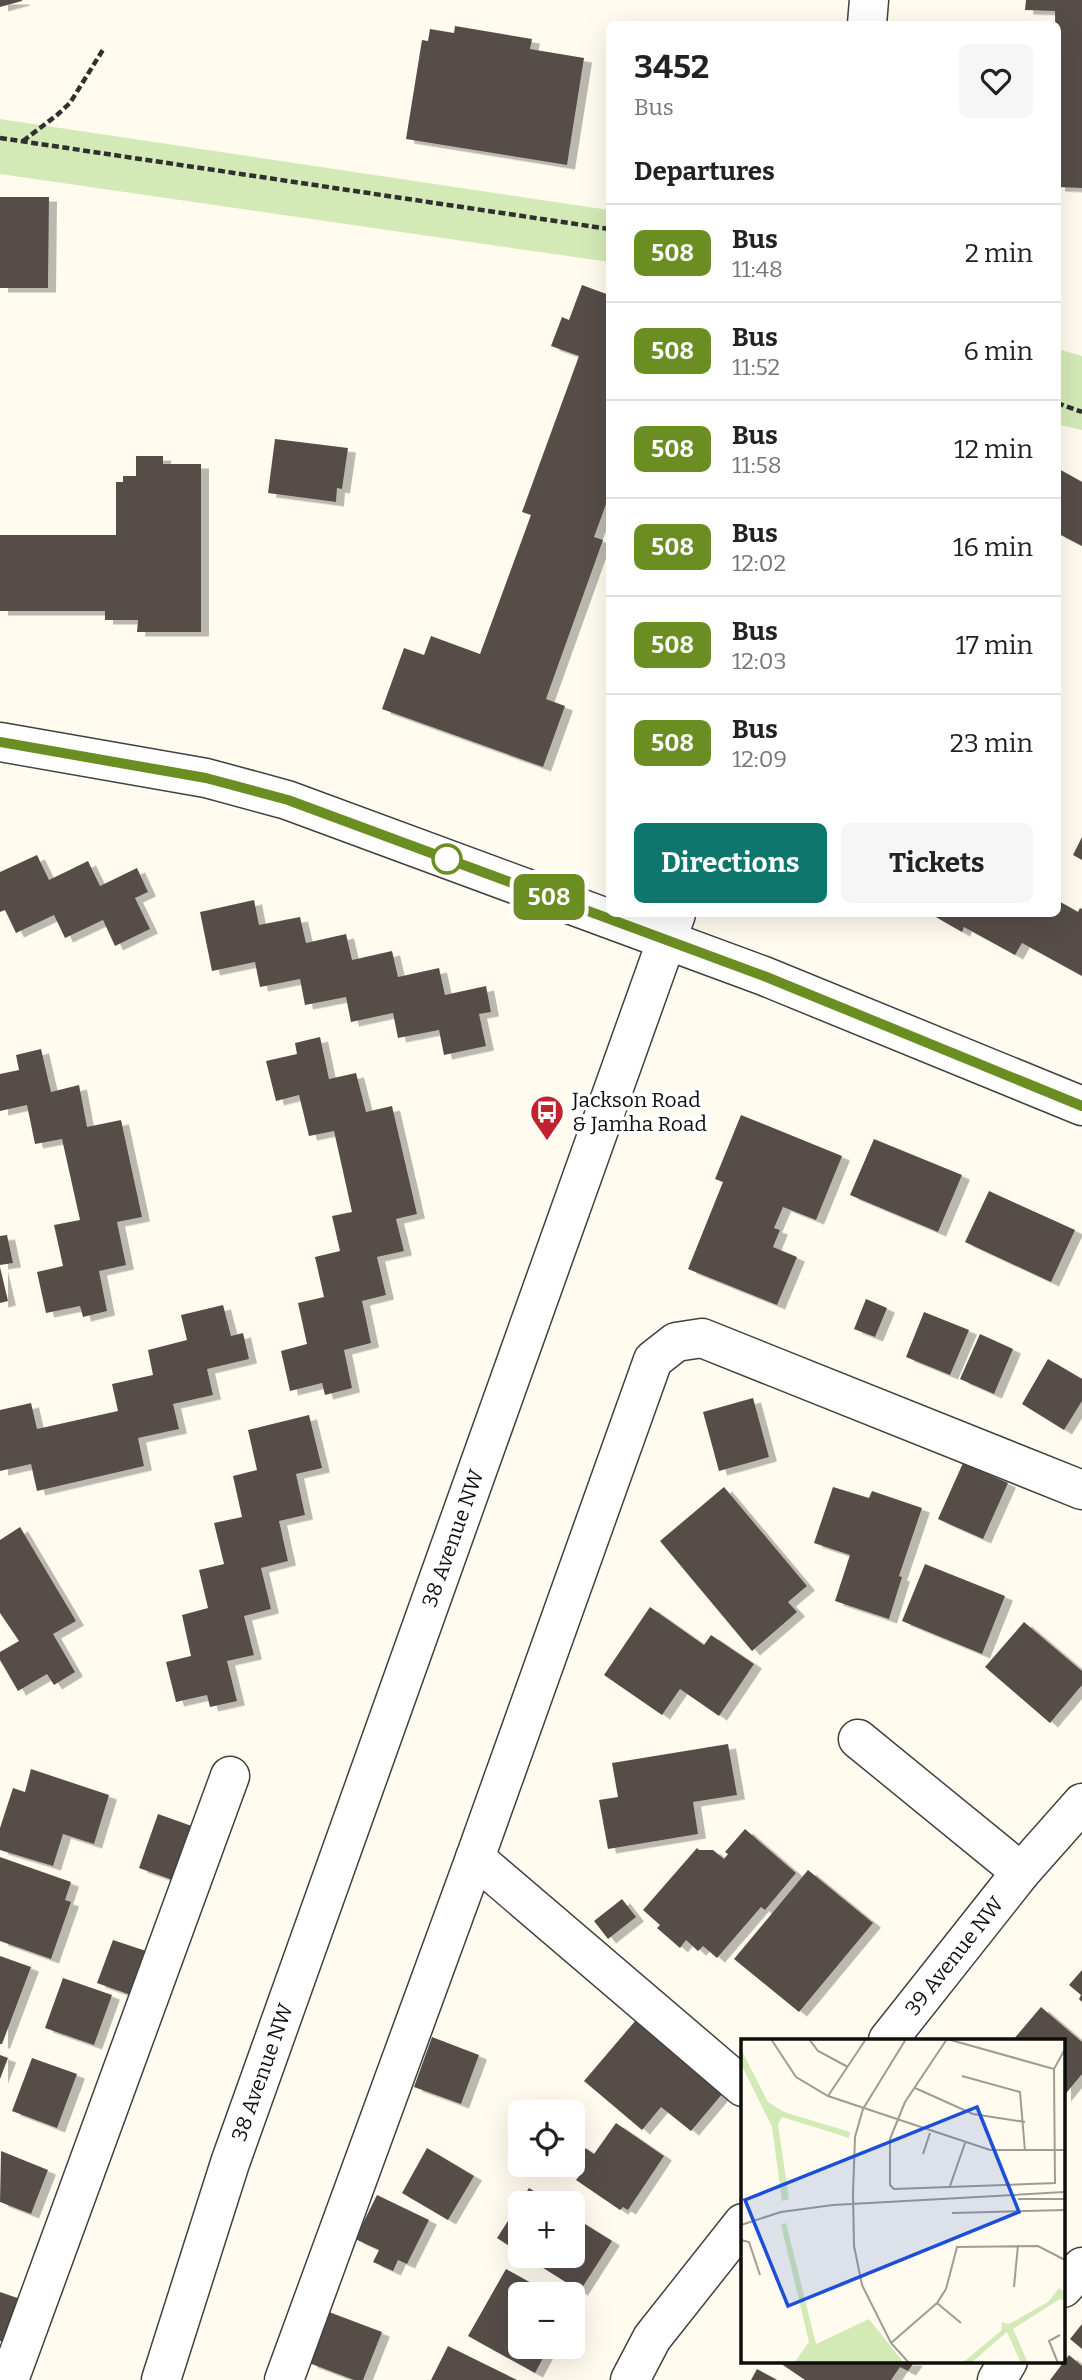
<!DOCTYPE html>
<html lang="en">
<head>
<meta charset="utf-8">
<style>
  body { margin:0; font-family:Bitter,serif; background:#f6f6f6; color:#222; height:100vh; display:flex; flex-direction:column; font-size:26px; white-space:nowrap }
  * { box-sizing:border-box; margin:0 }
  p { font-size:23px; color:#767676 }
  .icon { flex:none; width:38px; height:38px; fill:none; stroke:currentColor; stroke-width:2; stroke-linecap:round; stroke-linejoin:round }
  .map { position:relative; flex:1; overflow:hidden }
  .details { position:absolute; left:606px; top:21px; width:455px; height:896px; display:flex; flex-direction:column; background:#fff; border-radius:10px; box-shadow:0 7px 28px #0002 }
  .details>* { flex:none }
  .badge { padding:0 14px; border-radius:10px; font-size:24px; line-height:46px }
  .buttons { position:absolute; left:508px; top:2100px; display:grid; gap:14px }
  .buttons a { display:grid; place-items:center; width:77px; height:77px; border-radius:10px; background:#fff; box-shadow:0 7px 28px #0002; font-size:35px }
  .map>.badge { position:absolute; translate:-50% -50%; box-shadow:0 0 0 4px #fff }
  h2 { padding:0 28px; font-size:26px; line-height:63px }
  .round { display:grid; place-items:center; flex:none; width:74px; height:74px; border-radius:10px; background:#f6f6f6 }
  .head { display:flex; align-items:center; justify-content:space-between; height:119px; padding:0 28px }
  h1 { font-size:33px; font-weight:700; line-height:52px }
  .cta { display:flex; gap:14px; margin-top:auto; padding:14px 28px }
  .cta a { flex:1; height:80px; border-radius:10px; background:#0f766e; color:#fff; font-size:28px; font-weight:700; line-height:80px; text-align:center }
  .cta a+a { background:#f6f6f6; color:#222 }
  ul { padding:0; list-style:none }
  li { display:flex; align-items:center; gap:21px; height:98px; padding:0 28px; border-top:2px solid #e0e0e0 }
  li div { flex:1 }
  li b { display:block; font-size:26px }
  li em { font-style:normal }
  li .badge { min-width:77px; font-weight:700; text-align:center }
  .map>svg:first-child { display:block }
  .green { fill:#d3eab7 }
  .building { fill:#574e4a; filter:url(#shadow) }
  .lines { fill:none; stroke-linecap:round; stroke-linejoin:round }
  .minor-casing { stroke:#414141; stroke-width:41 }
  .path { stroke:#303030; stroke-width:4.5; stroke-dasharray:7 3.5; stroke-linecap:butt }
  .minor { stroke:#fff; stroke-width:38 }
  .line-casing { stroke:#fff; stroke-width:16 }
  .line { stroke:#6b8e23; stroke-width:10 }
  .stop-dot { fill:#fff; stroke:#6b8e23; stroke-width:3.5 }
  .labels { text-anchor:middle; stroke-width:7; stroke-linejoin:round; paint-order:stroke }
  .poi-label { font-size:21px; fill:#0e0e0e; stroke:#fff; text-anchor:start }
  .street-label { font-size:21px; fill:#0e0e0e; stroke:#fff }
  .inset-road { fill:none; stroke:#9f9c94; stroke-width:2 }
  .view { fill:#1d4ed8; fill-opacity:0.15; stroke:#1d4ed8; stroke-width:3.5 }
  .inset-edge { fill:none; stroke:#0e0e0e; stroke-width:3.5 }
</style>
</head>
<body>
<div class="map">
<svg width="1082" height="2380" viewBox="0 0 1082 2380">
  <defs>
    <filter id="shadow"><feDropShadow dx="8" dy="4.5" stdDeviation="0" flood-color="#0004"/></filter>
  </defs>
  <rect width="100%" height="100%" fill="#fffbee"/>
  <path class="green" d="M 0,119 L 609,210 L 609,262 L 0,174 Z
    M 1057,349 L 1082,356 L 1082,430 L 1057,424 Z"/>
  <path class="building" d="M 0,0 L 22,0 L 22,1 L 0,7 Z
    M 1026,0 L 1082,0 L 1082,188 L 1057,187 L 1055,11 L 1025,10 Z
    M 455,26 L 532,39 L 530,49 L 584,58 L 567,165 L 406,139 L 422,40 L 428,41 L 430,29 L 454,33 Z
    M 0,197 L 49,197 L 48,288 L 0,288 Z
    M 582,285 L 609,295 L 609,496 L 594,537 L 603,540 L 546,699 L 565,706 L 543,767 L 382,709 L 404,648 L 424,655 L 431,636 L 480,654 L 531,515 L 522,512 L 579,356 L 551,346 L 562,317 L 569,320 Z
    M 275,439 L 348,448 L 342,489 L 337,488 L 336,502 L 268,493 Z
    M 136,456 L 163,456 L 163,464 L 201,464 L 201,632 L 137,632 L 138,620 L 105,620 L 105,611 L 0,611 L 0,535 L 116,535 L 116,482 L 123,482 L 123,476 L 136,476 Z
    M 1059,469 L 1082,482 L 1082,546 L 1057,533 L 1057,473 Z
    M 1082,837 L 1082,860 L 1073,855 Z
    M 37,855 L 49,880 L 88,861 L 100,886 L 137,868 L 148,892 L 135,898 L 150,929 L 115,946 L 103,920 L 65,938 L 54,915 L 16,933 L 5,910 L 0,912 L 0,872 Z
    M 254,900 L 259,925 L 300,917 L 306,943 L 346,934 L 352,960 L 392,951 L 398,977 L 439,968 L 445,995 L 486,986 L 491,1012 L 479,1014 L 486,1046 L 444,1055 L 439,1030 L 398,1038 L 393,1013 L 351,1022 L 346,997 L 305,1005 L 300,979 L 260,987 L 255,962 L 212,971 L 200,912 Z
    M 1057,900 L 1078,912 L 1080,908 L 1082,909 L 1082,976 L 1022,943 L 1015,955 L 964,927 L 962,932 L 934,916 L 935,914 L 1057,914 Z
    M 320,1037 L 329,1079 L 356,1073 L 366,1112 L 392,1106 L 417,1214 L 396,1219 L 404,1251 L 377,1257 L 386,1295 L 362,1301 L 371,1343 L 344,1350 L 352,1388 L 325,1395 L 322,1383 L 290,1391 L 281,1351 L 307,1344 L 298,1303 L 324,1297 L 315,1257 L 340,1251 L 332,1216 L 352,1212 L 334,1131 L 309,1136 L 299,1095 L 276,1101 L 266,1061 L 297,1054 L 295,1043 Z
    M 41,1049 L 51,1092 L 79,1085 L 87,1127 L 121,1120 L 142,1217 L 117,1222 L 126,1265 L 99,1271 L 107,1311 L 83,1317 L 80,1306 L 46,1313 L 37,1272 L 63,1266 L 54,1225 L 80,1220 L 62,1139 L 35,1144 L 27,1105 L 0,1111 L 0,1074 L 19,1070 L 16,1055 Z
    M 741,1115 L 842,1156 L 816,1220 L 783,1207 L 774,1228 L 780,1230 L 773,1247 L 797,1257 L 777,1305 L 688,1269 L 723,1182 L 715,1179 Z
    M 874,1139 L 962,1175 L 938,1232 L 850,1195 Z
    M 989,1191 L 1075,1230 L 1051,1282 L 965,1242 Z
    M 7,1235 L 13,1263 L 0,1265 L 0,1236 Z
    M 0,1267 L 8,1301 L 0,1303 Z
    M 866,1299 L 887,1308 L 875,1337 L 854,1329 Z
    M 223,1305 L 231,1336 L 243,1333 L 249,1359 L 207,1369 L 213,1395 L 173,1404 L 179,1429 L 138,1438 L 144,1466 L 37,1491 L 31,1464 L 0,1471 L 0,1410 L 31,1403 L 37,1429 L 118,1411 L 112,1384 L 153,1375 L 148,1350 L 187,1340 L 181,1315 Z
    M 924,1312 L 969,1330 L 950,1375 L 906,1357 Z
    M 980,1334 L 1013,1349 L 994,1394 L 960,1379 Z
    M 1048,1359 L 1082,1379 L 1082,1401 L 1064,1430 L 1022,1404 Z
    M 753,1398 L 769,1457 L 719,1471 L 703,1412 Z
    M 309,1415 L 322,1468 L 296,1474 L 305,1515 L 279,1521 L 288,1561 L 261,1568 L 271,1609 L 244,1616 L 254,1655 L 227,1661 L 237,1701 L 210,1707 L 207,1695 L 176,1702 L 166,1662 L 191,1656 L 182,1615 L 208,1608 L 199,1570 L 224,1564 L 214,1523 L 242,1517 L 233,1476 L 257,1470 L 248,1430 Z
    M 963,1463 L 1008,1483 L 983,1539 L 938,1519 Z
    M 724,1487 L 807,1586 L 788,1602 L 797,1612 L 752,1651 L 660,1541 Z
    M 833,1487 L 869,1498 L 872,1491 L 922,1508 L 899,1576 L 902,1577 L 889,1619 L 835,1601 L 850,1555 L 814,1543 Z
    M 20,1527 L 76,1621 L 53,1634 L 75,1672 L 54,1685 L 47,1674 L 18,1691 L 0,1660 L 0,1652 L 19,1641 L 0,1613 L 0,1540 Z
    M 925,1564 L 1005,1596 L 982,1654 L 902,1621 Z
    M 650,1607 L 704,1645 L 711,1635 L 754,1664 L 719,1716 L 680,1689 L 662,1715 L 604,1675 Z
    M 1024,1622 L 1082,1671 L 1082,1685 L 1050,1723 L 985,1667 Z
    M 728,1744 L 737,1795 L 693,1802 L 698,1834 L 608,1849 L 599,1800 L 618,1797 L 612,1763 Z
    M 31,1769 L 109,1795 L 94,1844 L 63,1834 L 53,1866 L 0,1850 L 0,1828 L 13,1788 L 25,1792 Z
    M 158,1814 L 203,1830 L 184,1884 L 139,1868 Z
    M 745,1829 L 796,1873 L 765,1910 L 761,1907 L 717,1958 L 703,1946 L 698,1951 L 686,1940 L 680,1948 L 657,1928 L 660,1925 L 643,1910 L 697,1848 L 699,1850 L 713,1850 L 724,1859 L 728,1854 L 725,1852 Z
    M 0,1857 L 71,1882 L 65,1900 L 71,1902 L 51,1959 L 0,1941 Z
    M 808,1870 L 873,1923 L 799,2012 L 734,1959 Z
    M 622,1899 L 636,1917 L 608,1939 L 594,1921 Z
    M 113,1940 L 158,1955 L 142,1999 L 97,1983 Z
    M 0,1956 L 31,1967 L 2,2044 L 0,2044 Z
    M 1082,1970 L 1082,2002 L 1079,1999 L 1081,1995 L 1069,1985 Z
    M 63,1978 L 112,1995 L 94,2045 L 45,2028 Z
    M 1041,2007 L 1082,2042 L 1082,2074 L 1063,2097 L 1063,2040 L 1013,2040 Z
    M 636,2020 L 723,2093 L 691,2131 L 661,2107 L 642,2130 L 584,2081 Z
    M 432,2037 L 479,2055 L 461,2104 L 414,2087 Z
    M 0,2055 L 8,2058 L 0,2079 Z
    M 32,2058 L 77,2074 L 57,2128 L 12,2111 Z
    M 616,2123 L 664,2156 L 628,2210 L 623,2207 L 620,2210 L 576,2180 L 580,2175 L 565,2165 L 572,2165 L 572,2154 L 579,2144 L 594,2154 Z
    M 427,2148 L 474,2176 L 448,2220 L 402,2193 Z
    M 1,2151 L 48,2170 L 31,2214 L 0,2202 Z
    M 529,2188 L 553,2203 L 520,2203 L 520,2253 L 497,2238 Z
    M 377,2195 L 429,2220 L 407,2264 L 398,2260 L 393,2271 L 373,2262 L 379,2250 L 355,2239 Z
    M 572,2216 L 612,2241 L 580,2291 L 524,2256 L 572,2256 Z
    M 506,2269 L 551,2294 L 520,2294 L 520,2347 L 549,2347 L 535,2373 L 468,2336 Z
    M 0,2292 L 32,2303 L 16,2347 L 0,2341 Z
    M 329,2312 L 382,2332 L 363,2380 L 354,2380 L 309,2363 Z
    M 1082,2324 L 1082,2349 L 1070,2339 Z
    M 448,2346 L 517,2380 L 431,2380 Z
    M 1069,2355 L 1082,2366 L 1082,2380 L 1050,2380 Z
    M 777,2361 L 915,2361 L 908,2371 L 900,2367 L 891,2380 L 805,2380 Z
    M 757,2369 L 777,2380 L 751,2380 Z"/>
  <g class="lines">
    <g class="minor-casing">
      <g id="minor">
        <path d="M 867,24 L 869,0"/>
        <path d="M 0,742 L 206,778 L 287,800 L 764,976 L 1082,1106"/>
        <path d="M 858,1739 L 1021,1872"/>
        <path d="M 475,1858 L 743,2087"/>
        <path id="s1" d="M 888,2040 L 1021,1872 L 1082,1803"/>
        <path d="M 1063,2288 L 1082,2267"/>
        <path d="M 9,2380 L 230,1776"/>
        <path id="s2" d="M 161,2380 L 230,2163 L 676,914"/>
        <path d="M 284,2380 L 475,1858 L 653,1360 L 676,1342 L 702,1338 L 1082,1490"/>
        <path d="M 630,2380 L 652,2338 L 743,2223"/>
        <path d="M 997,2380 L 1008,2361"/>
      </g>
    </g>
    <path class="path" d="M 0,138 L 609,229
      M 23,141 L 57,115 L 70,103 L 104,48
      M 1057,403 L 1082,412"/>
    <use href="#minor" class="minor"/>
  </g>
  <g class="lines">
    <g class="line-casing">
      <path id="line" d="M 0,742 L 206,778 L 288,800 L 764,976 L 1082,1106"/>
    </g>
    <use href="#line" class="line"/>
  </g>
  <defs>
    <g id="bus-pin" transform="scale(1.75)"><path d="M0 17L-7.5 6A9.5 9.5 0 1 1 7.5 6Z" fill="#c2222e" stroke="#fff"/><path d="M-5-6H5V4H4V6H2V4H-2V6H-4V4H-5ZM-3.5-4V0h7V-4ZM-3.5 1.2v1.5H-2V1.2ZM2 1.2v1.5H3.5V1.2Z" fill="#fff"/></g>
  </defs>
  <g fill-rule="evenodd">
    <use href="#bus-pin" x="547" y="1112"/>
  </g>
  <circle class="stop-dot" cx="447" cy="859" r="14"/>
  <g class="labels">
    <g class="poi-label">
      <text x="572" y="1107">Jackson Road<tspan x="572" dy="24">&amp; Jamha Road</tspan></text>
    </g>
    <g class="street-label">
      <text dy="7" stroke="none"><textPath href="#s2" startOffset="891">38 Avenue NW</textPath></text>
      <text dy="7" stroke="none"><textPath href="#s1" startOffset="107">39 Avenue NW</textPath></text>
      <text dy="7" stroke="none"><textPath href="#s2" startOffset="324">38 Avenue NW</textPath></text>
    </g>
  </g>
  <g transform="translate(741 2039)">
    <rect width="324" height="324" fill="#fffbee"/>
    <path d="M 0,10 L 27,63 L 43,73 L 109,93 L 108,99 L 41,78 L 37,85 L 48,160 L 41,162 L 31,88 L 0,25 ZM 45,184 L 75,305 L 128,280 L 163,324 L 53,324 L 68,303 L 40,186 ZM 318,249 L 324,253 L 324,262 L 319,260 L 272,290 L 287,324 L 280,324 L 266,293 L 230,324 L 221,324 L 260,292 L 261,283 L 268,285 L 307,263 Z" fill="#d3eab7"/>
    <path class="inset-road" d="M 30,0 L 55,38 L 87,57 L 249,111 L 324,111M 68,0 L 77,12 L 107,28M 165,0 L 122,70 L 114,98 L 112,154 L 113,207 L 121,246 L 150,304 L 168,324M 206,0 L 164,63 L 149,100 L 149,146 L 153,150 L 314,144 L 313,30 L 324,10M 206,0 L 313,30M 221,37 L 279,53 L 284,112M 174,49 L 232,75 L 284,83M 87,57 L 125,0M 182,115 L 189,94M 209,147 L 224,104M 277,160 L 324,160M 211,174 L 324,171M 0,186 L 40,173 L 92,166 L 324,153M 0,201 L 8,203 L 19,236M 273,248 L 277,206M 196,264 L 220,284M 150,304 L 196,264 L 205,250 L 216,208 L 297,207 L 324,221M 317,324 L 308,302 L 319,296"/>
    <path class="view" d="M 236,68 L 278,173 L 47,267 L 4,161 Z"/>
    <rect width="324" height="324" class="inset-edge"/>
  </g>
</svg>
<div class="buttons">
<a><svg class="icon" aria-label="locate" viewBox="0 0 24 24"><circle cx="12" cy="12" r="6"/><path d="M12 2v4M12 18v4M2 12h4M18 12h4"/></svg></a>
<a>+</a>
<a>−</a>
</div>
<b class="badge" style="left:549px;top:897px;background:#6b8e23;color:#fff">508</b>
<section class="details">
<div class="head"><div><h1>3452</h1><p>Bus</p></div><a class="round"><svg class="icon" aria-label="heart" viewBox="0 0 24 24"><path d="M12 20l-8-8c-3-5 5-10 8-4 3-6 11-1 8 4z"/></svg></a></div>
<h2>Departures</h2>
<ul>
<li><span class="badge" style="background:#6b8e23;color:#fff">508</span><div><b>Bus</b><p>11:48</p></div><em>2 min</em></li>
<li><span class="badge" style="background:#6b8e23;color:#fff">508</span><div><b>Bus</b><p>11:52</p></div><em>6 min</em></li>
<li><span class="badge" style="background:#6b8e23;color:#fff">508</span><div><b>Bus</b><p>11:58</p></div><em>12 min</em></li>
<li><span class="badge" style="background:#6b8e23;color:#fff">508</span><div><b>Bus</b><p>12:02</p></div><em>16 min</em></li>
<li><span class="badge" style="background:#6b8e23;color:#fff">508</span><div><b>Bus</b><p>12:03</p></div><em>17 min</em></li>
<li><span class="badge" style="background:#6b8e23;color:#fff">508</span><div><b>Bus</b><p>12:09</p></div><em>23 min</em></li>
</ul>
<div class="cta"><a>Directions</a><a>Tickets</a></div>
</section>
</div>
</body>
</html>
